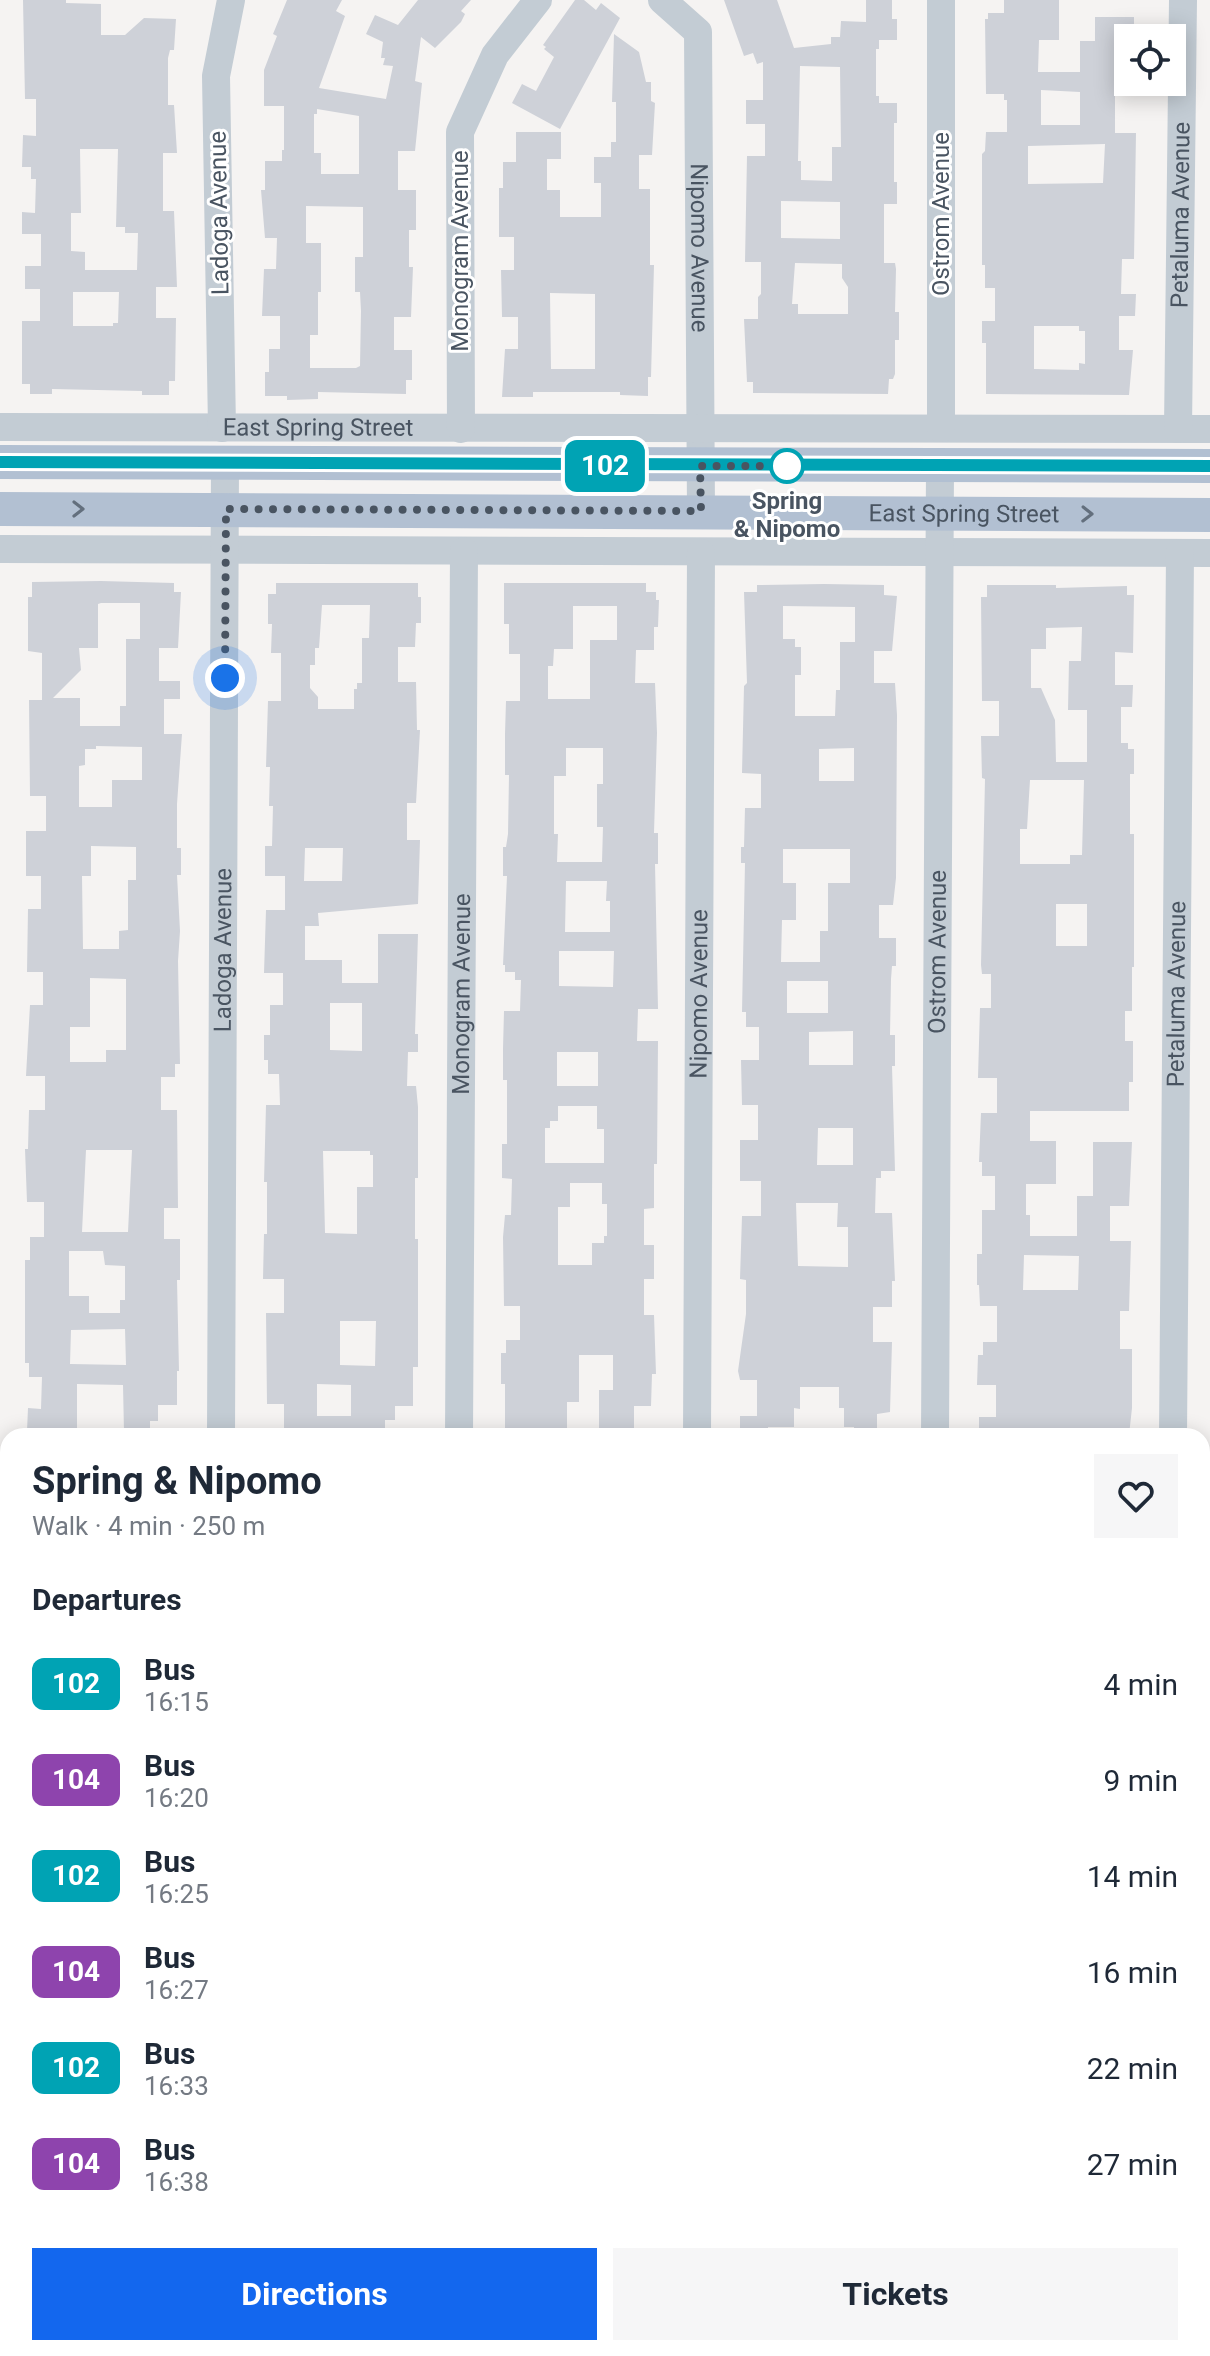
<!DOCTYPE html>
<html lang="en">
<head>
<meta charset="utf-8">
<style>
  body { margin:0; font-family:Roboto,sans-serif; background:#f6f6f7; color:#1f2937; height:100vh; display:flex; flex-direction:column; font-size:30px; white-space:nowrap }
  * { box-sizing:border-box; margin:0 }
  p { font-size:26px; color:#747a83 }
  .icon { flex:none; width:44px; height:44px; fill:none; stroke:currentColor; stroke-width:2; stroke-linecap:round; stroke-linejoin:round }
  .map { position:relative; flex:1; overflow:hidden }
  .details { position:absolute; left:0px; top:1428px; width:1210px; height:928px; display:flex; flex-direction:column; background:#fff; border-radius:24px 24px 0 0; box-shadow:0 4px 20px #0003 }
  .details>* { flex:none }
  .badge { padding:0 16px; border-radius:12px; font-size:28px; line-height:52px }
  .buttons { position:absolute; left:1114px; top:24px; display:grid; gap:16px }
  .buttons a { display:grid; place-items:center; width:72px; height:72px; border-radius:0px; background:#fff; box-shadow:0 4px 20px #0003; font-size:40px }
  .you { position:absolute; width:40px; height:40px; margin:-20px; border:6px solid #fff; border-radius:50%; background:#1a73e8; box-shadow:0 0 0 12px #1a73e833 }
  .map>.badge { position:absolute; translate:-50% -50%; box-shadow:0 0 0 4px #fff }
  h2 { padding:0 32px; font-size:30px; line-height:72px }
  .round { display:grid; place-items:center; flex:none; width:84px; height:84px; border-radius:0px; background:#f6f6f7 }
  .overview { display:flex; align-items:center; justify-content:space-between; height:136px; padding:0 32px }
  h1 { font-size:38px; font-weight:700; line-height:60px }
  .primary-button { display:flex; gap:16px; margin-top:auto; padding:16px 32px }
  .primary-button a { flex:1; height:92px; border-radius:0px; background:#1367ee; color:#fff; font-size:32px; font-weight:700; line-height:92px; text-align:center }
  .primary-button a+a { background:#f6f6f7; color:#1f2937 }
  ul { padding:0; list-style:none }
  li { display:flex; align-items:center; gap:24px; height:96px; padding:0 32px }
  li div { flex:1 }
  li b { display:block; font-size:30px }
  li em { font-style:normal }
  li .badge { min-width:88px; font-weight:700; text-align:center }
  .map>svg:first-child { display:block }
  .building { fill:#ced1d8; fill-rule:evenodd }
  .lines { fill:none; stroke-linecap:round; stroke-linejoin:round }
  .minor { stroke:#c3ccd4; stroke-width:28 }
  .major { stroke:#b2c0d2; stroke-width:34 }
  .oneway { stroke:#636f7d }
  .line-casing { stroke:#fff; stroke-width:18 }
  .line { stroke:#00a3b4; stroke-width:12 }
  .walk { stroke:#495461; stroke-width:8; stroke-dasharray:0 14.4 }
  .stop-dot { fill:#fff; stroke:#00a3b4; stroke-width:4 }
  .labels { text-anchor:middle; stroke-width:6; stroke-linejoin:round; paint-order:stroke }
  .street-label { font-size:24px; fill:#495461; stroke:#fff }
  .stop-label { font-size:24px; font-weight:bold; fill:#495461; stroke:#fff }
</style>
</head>
<body>
<div class="map">
<svg width="1210" height="2356" viewBox="0 0 1210 2356">
  <rect width="100%" height="100%" fill="#f5f3f2"/>
  <path class="building" d="M 23,0 L 66,0 L 66,3 L 101,4 L 101,35 L 125,35 L 144,18 L 176,19 L 174,50 L 170,50 L 168,58 L 168,105 L 174,105 L 177,153 L 163,153 L 163,211 L 174,211 L 177,287 L 156,287 L 156,318 L 176,318 L 175,381 L 169,381 L 169,395 L 142,395 L 142,391 L 52,389 L 52,394 L 30,394 L 30,384 L 22,384 L 22,321 L 40,321 L 40,289 L 25,289 L 25,266 L 41,266 L 41,234 L 22,234 L 22,212 L 35,213 L 36,179 L 31,179 L 31,167 L 22,167 L 23,135 L 36,136 L 36,99 L 25,99 ZM 80,149 L 118,149 L 116,227 L 125,227 L 125,233 L 138,233 L 137,270 L 85,270 L 85,252 L 71,251 L 71,213 L 81,213 ZM 73,292 L 119,292 L 118,323 L 113,323 L 113,326 L 73,326 Z
    M 287,0 L 342,0 L 336,11 L 345,16 L 319,88 L 386,99 L 393,66 L 383,65 L 385,58 L 381,58 L 383,42 L 366,34 L 375,15 L 398,25 L 418,0 L 471,0 L 461,11 L 465,14 L 461,22 L 435,48 L 421,37 L 415,81 L 422,83 L 415,151 L 398,151 L 398,190 L 416,190 L 416,230 L 409,230 L 409,267 L 413,267 L 411,317 L 394,317 L 394,350 L 412,350 L 412,380 L 406,380 L 406,394 L 318,392 L 318,399 L 287,400 L 287,396 L 265,396 L 265,372 L 269,372 L 269,349 L 280,349 L 280,316 L 262,316 L 264,269 L 276,269 L 277,238 L 265,238 L 261,190 L 265,190 L 265,161 L 282,161 L 282,150 L 284,150 L 284,106 L 264,106 L 264,70 L 277,36 L 273,34 ZM 317,109 L 359,116 L 359,174 L 321,174 L 321,153 L 314,153 L 314,114 L 317,114 ZM 306,206 L 363,207 L 363,257 L 355,257 L 355,292 L 360,292 L 361,311 L 360,366 L 356,368 L 310,368 L 310,335 L 318,335 L 318,292 L 321,292 L 321,243 L 306,243 Z
    M 575,0 L 584,0 L 596,10 L 601,3 L 620,18 L 560,129 L 512,103 L 522,84 L 536,91 L 554,57 L 544,49 L 546,47 L 543,45 Z
    M 724,0 L 777,0 L 794,48 L 831,44 L 831,37 L 840,37 L 841,21 L 866,22 L 866,0 L 892,0 L 892,19 L 897,19 L 897,40 L 879,40 L 879,49 L 876,49 L 876,96 L 879,96 L 879,103 L 897,103 L 897,123 L 894,123 L 894,182 L 897,182 L 897,204 L 884,204 L 884,263 L 895,263 L 896,269 L 895,312 L 899,312 L 899,340 L 895,340 L 895,374 L 893,379 L 889,379 L 888,394 L 753,393 L 753,382 L 747,382 L 744,319 L 758,319 L 758,297 L 761,294 L 761,262 L 745,262 L 747,156 L 765,156 L 765,124 L 746,124 L 746,100 L 763,100 L 763,62 L 757,64 L 753,53 L 744,56 ZM 800,66 L 840,67 L 841,147 L 832,147 L 832,181 L 801,180 L 801,161 L 798,161 ZM 781,201 L 840,202 L 840,239 L 781,238 ZM 795,263 L 842,264 L 842,278 L 848,287 L 848,314 L 798,314 L 798,304 L 792,304 Z
    M 1004,0 L 1059,0 L 1059,40 L 1039,40 L 1038,72 L 1080,72 L 1080,41 L 1095,41 L 1095,17 L 1134,17 L 1134,38 L 1122,38 L 1122,72 L 1128,72 L 1128,94 L 1115,94 L 1115,133 L 1136,133 L 1134,259 L 1122,259 L 1121,294 L 1136,294 L 1135,316 L 1119,316 L 1119,350 L 1133,350 L 1129,395 L 986,394 L 986,343 L 982,343 L 982,321 L 995,321 L 995,288 L 985,288 L 985,265 L 982,265 L 982,154 L 985,151 L 986,132 L 1007,132 L 1007,100 L 1004,100 L 1004,94 L 986,94 L 985,19 L 988,19 L 988,13 L 1004,13 ZM 1041,90 L 1080,92 L 1080,125 L 1041,125 ZM 1105,144 L 1103,183 L 1028,184 L 1028,146 ZM 1034,326 L 1079,326 L 1079,331 L 1085,331 L 1085,364 L 1079,363 L 1079,370 L 1034,369 Z
    M 614,34 L 639,52 L 646,82 L 651,82 L 651,101 L 655,103 L 652,155 L 639,155 L 639,189 L 650,189 L 650,265 L 654,265 L 651,377 L 648,377 L 648,396 L 620,395 L 620,392 L 533,392 L 533,397 L 502,397 L 505,349 L 518,349 L 518,317 L 502,317 L 501,270 L 514,270 L 514,237 L 499,237 L 499,188 L 503,188 L 503,162 L 516,162 L 516,132 L 561,132 L 561,159 L 547,159 L 547,190 L 560,190 L 560,217 L 601,217 L 601,183 L 594,183 L 594,157 L 611,157 L 611,142 L 616,142 L 616,102 L 612,102 ZM 550,293 L 595,294 L 595,369 L 551,369 Z
    M 101,581 L 174,583 L 174,592 L 181,592 L 178,648 L 159,648 L 159,681 L 180,681 L 180,699 L 164,699 L 164,734 L 182,734 L 177,804 L 177,848 L 181,848 L 181,875 L 177,875 L 180,931 L 178,961 L 180,1064 L 175,1064 L 175,1077 L 161,1077 L 161,1110 L 177,1110 L 178,1208 L 164,1208 L 164,1239 L 180,1239 L 180,1280 L 177,1280 L 179,1371 L 177,1371 L 177,1405 L 158,1405 L 158,1421 L 150,1421 L 150,1432 L 124,1432 L 123,1385 L 77,1384 L 77,1436 L 61,1436 L 61,1431 L 27,1431 L 28,1408 L 41,1409 L 42,1377 L 29,1377 L 29,1363 L 25,1363 L 25,1260 L 30,1260 L 30,1237 L 44,1237 L 44,1202 L 27,1202 L 25,1149 L 28,1149 L 29,1110 L 45,1110 L 45,1076 L 26,1076 L 30,1005 L 43,1005 L 43,972 L 27,972 L 28,909 L 41,909 L 41,876 L 26,876 L 26,831 L 46,831 L 46,796 L 30,796 L 29,700 L 42,700 L 42,653 L 28,651 L 28,597 L 32,597 L 32,582 ZM 101,603 L 140,603 L 140,639 L 126,639 L 126,706 L 120,706 L 120,726 L 80,726 L 80,698 L 53,698 L 81,670 L 79,648 L 98,648 L 98,604 ZM 96,746 L 142,747 L 142,780 L 112,780 L 112,807 L 79,807 L 79,766 L 85,765 L 85,749 L 96,749 ZM 91,846 L 136,847 L 136,880 L 128,880 L 128,930 L 119,931 L 119,949 L 83,949 L 82,876 L 91,876 ZM 90,978 L 126,979 L 126,1050 L 106,1050 L 106,1062 L 70,1062 L 70,1027 L 90,1027 ZM 86,1150 L 132,1150 L 128,1232 L 82,1232 ZM 69,1251 L 103,1251 L 105,1265 L 125,1266 L 125,1300 L 120,1300 L 120,1313 L 89,1313 L 89,1296 L 69,1296 ZM 125,1329 L 126,1365 L 70,1364 L 71,1330 Z
    M 276,583 L 418,583 L 418,597 L 421,597 L 421,623 L 416,623 L 415,647 L 398,647 L 398,682 L 416,682 L 417,730 L 420,730 L 416,803 L 407,803 L 407,840 L 420,840 L 418,904 L 318,913 L 319,926 L 305,926 L 305,960 L 342,960 L 342,983 L 378,983 L 378,934 L 418,934 L 415,1034 L 418,1034 L 418,1052 L 408,1052 L 407,1086 L 416,1086 L 418,1107 L 418,1178 L 415,1178 L 415,1239 L 418,1239 L 418,1367 L 413,1367 L 413,1406 L 395,1406 L 395,1420 L 385,1420 L 385,1432 L 340,1432 L 340,1436 L 284,1436 L 284,1404 L 267,1404 L 266,1313 L 284,1313 L 284,1279 L 263,1279 L 264,1234 L 267,1234 L 267,1182 L 264,1182 L 266,1105 L 280,1105 L 279,1074 L 268,1074 L 268,1060 L 264,1060 L 264,1035 L 270,1035 L 270,1005 L 283,1005 L 283,973 L 264,973 L 266,910 L 285,910 L 285,876 L 265,876 L 265,846 L 272,846 L 273,806 L 269,806 L 270,767 L 266,767 L 268,701 L 281,701 L 281,653 L 271,653 L 272,624 L 268,624 L 268,594 L 276,594 ZM 322,605 L 370,605 L 369,638 L 362,638 L 362,683 L 357,683 L 357,689 L 354,689 L 354,709 L 318,709 L 318,697 L 310,688 L 310,665 L 315,665 L 315,648 L 319,648 ZM 305,848 L 343,848 L 342,881 L 304,881 ZM 330,1003 L 362,1003 L 362,1051 L 330,1050 ZM 323,1151 L 370,1151 L 370,1155 L 373,1155 L 373,1187 L 357,1187 L 357,1234 L 325,1233 ZM 340,1321 L 376,1321 L 375,1366 L 340,1365 ZM 317,1384 L 351,1385 L 351,1416 L 317,1416 Z
    M 504,583 L 646,583 L 646,592 L 656,592 L 656,600 L 659,600 L 658,627 L 654,627 L 654,650 L 636,650 L 635,683 L 655,683 L 657,733 L 654,833 L 658,833 L 658,864 L 655,864 L 658,1009 L 638,1009 L 637,1041 L 658,1041 L 657,1164 L 654,1164 L 654,1208 L 644,1209 L 644,1245 L 654,1245 L 654,1279 L 644,1279 L 644,1315 L 654,1315 L 656,1374 L 652,1374 L 651,1406 L 634,1406 L 634,1433 L 599,1432 L 599,1390 L 613,1390 L 613,1355 L 579,1355 L 579,1402 L 567,1402 L 567,1431 L 556,1432 L 556,1434 L 505,1433 L 505,1384 L 501,1384 L 501,1353 L 506,1353 L 506,1340 L 520,1340 L 520,1306 L 504,1306 L 503,1237 L 505,1215 L 511,1215 L 512,1179 L 502,1178 L 502,1144 L 507,1144 L 507,1080 L 503,1080 L 503,1049 L 504,1011 L 520,1011 L 521,980 L 515,980 L 515,972 L 505,972 L 505,965 L 503,965 L 507,876 L 503,876 L 503,847 L 506,847 L 508,834 L 509,775 L 505,775 L 505,734 L 506,701 L 520,701 L 520,654 L 509,654 L 509,624 L 504,624 ZM 573,606 L 617,606 L 617,640 L 590,640 L 590,699 L 548,699 L 548,666 L 553,666 L 554,649 L 573,649 ZM 566,748 L 603,748 L 603,784 L 597,784 L 597,827 L 603,827 L 602,862 L 557,862 L 558,834 L 554,834 L 554,776 L 566,776 ZM 566,881 L 607,881 L 606,901 L 610,901 L 610,932 L 565,932 ZM 559,951 L 614,951 L 613,987 L 559,986 ZM 557,1052 L 598,1052 L 598,1086 L 557,1086 ZM 558,1106 L 597,1106 L 597,1129 L 604,1129 L 604,1163 L 545,1163 L 545,1128 L 550,1128 L 550,1121 L 558,1121 ZM 570,1183 L 602,1183 L 602,1204 L 607,1204 L 607,1236 L 604,1236 L 604,1243 L 592,1243 L 592,1265 L 558,1265 L 558,1207 L 570,1207 Z
    M 824,584 L 884,585 L 884,595 L 897,596 L 892,651 L 874,651 L 874,683 L 895,683 L 897,715 L 896,878 L 893,905 L 879,905 L 879,938 L 896,938 L 896,966 L 892,966 L 891,979 L 890,1035 L 895,1035 L 895,1066 L 892,1066 L 895,1171 L 881,1171 L 881,1178 L 876,1178 L 875,1213 L 892,1213 L 895,1281 L 892,1281 L 892,1307 L 873,1307 L 873,1342 L 892,1342 L 890,1412 L 877,1414 L 877,1435 L 854,1435 L 854,1427 L 844,1427 L 844,1408 L 839,1408 L 839,1387 L 800,1387 L 800,1409 L 794,1408 L 794,1427 L 768,1427 L 768,1434 L 740,1434 L 740,1416 L 757,1416 L 757,1380 L 740,1380 L 738,1371 L 746,1314 L 746,1280 L 740,1279 L 742,1216 L 761,1216 L 761,1181 L 740,1181 L 740,1140 L 758,1140 L 758,1105 L 742,1105 L 741,1060 L 759,1060 L 759,1027 L 746,1027 L 746,1012 L 742,1012 L 745,863 L 741,863 L 741,847 L 744,847 L 745,808 L 761,808 L 761,774 L 742,773 L 744,686 L 747,683 L 744,592 L 757,592 L 757,585 ZM 783,606 L 855,607 L 855,642 L 840,642 L 840,690 L 836,690 L 835,716 L 795,716 L 795,675 L 801,675 L 801,647 L 795,647 L 795,639 L 783,639 ZM 854,748 L 854,781 L 819,781 L 819,749 ZM 783,849 L 850,849 L 850,883 L 828,883 L 828,931 L 820,931 L 820,962 L 781,962 L 782,920 L 796,920 L 796,883 L 783,883 ZM 787,981 L 828,981 L 828,1013 L 787,1013 ZM 853,1031 L 853,1065 L 809,1065 L 809,1032 ZM 818,1128 L 853,1128 L 853,1165 L 817,1165 ZM 796,1203 L 838,1203 L 837,1227 L 848,1227 L 848,1267 L 798,1266 Z
    M 987,585 L 1056,585 L 1056,588 L 1127,586 L 1127,595 L 1134,595 L 1133,653 L 1115,652 L 1115,685 L 1133,685 L 1132,707 L 1121,707 L 1121,743 L 1128,743 L 1128,749 L 1134,749 L 1134,774 L 1130,774 L 1130,834 L 1134,834 L 1134,967 L 1132,967 L 1132,1011 L 1125,1011 L 1125,1041 L 1133,1041 L 1133,1082 L 1129,1082 L 1129,1111 L 1030,1111 L 1030,1141 L 1056,1141 L 1056,1184 L 1026,1184 L 1026,1215 L 1030,1215 L 1030,1236 L 1077,1236 L 1077,1196 L 1093,1196 L 1093,1142 L 1132,1142 L 1129,1206 L 1110,1206 L 1110,1241 L 1131,1241 L 1129,1311 L 1120,1311 L 1120,1349 L 1132,1349 L 1132,1408 L 1129,1435 L 979,1435 L 979,1417 L 996,1417 L 996,1385 L 977,1385 L 978,1355 L 983,1355 L 983,1342 L 997,1342 L 997,1306 L 980,1306 L 979,1285 L 977,1285 L 977,1254 L 982,1254 L 982,1210 L 995,1210 L 995,1176 L 982,1176 L 982,1162 L 979,1162 L 981,1113 L 997,1113 L 997,1078 L 978,1078 L 980,1008 L 991,1008 L 991,974 L 982,974 L 981,965 L 985,779 L 982,778 L 981,736 L 999,736 L 999,701 L 982,701 L 981,597 L 987,597 ZM 1082,627 L 1081,661 L 1069,661 L 1068,710 L 1087,710 L 1087,762 L 1056,762 L 1055,720 L 1041,688 L 1031,688 L 1031,649 L 1046,649 L 1046,628 ZM 1030,780 L 1084,780 L 1082,855 L 1070,855 L 1070,864 L 1020,864 L 1020,829 L 1027,829 ZM 1056,904 L 1087,904 L 1087,946 L 1056,946 ZM 1024,1255 L 1079,1256 L 1078,1290 L 1023,1290 Z"/>
  <g class="lines">
    <g class="minor">
      <path id="s1" d="M 662,0 L 698,32 L 701,511"/>
      <path id="s2" d="M 0,427 L 1210,429"/>
      <path d="M 222,428 L 216,76 L 231,0"/>
      <path d="M 941,428 L 941,0"/>
      <path d="M 461,429 L 460,132 L 495,55 L 538,0"/>
      <path id="s3" d="M 1178,429 L 1183,0"/>
      <path d="M 0,549 L 1210,553"/>
      <path id="s4" d="M 221,1436 L 225,463"/>
      <path id="s5" d="M 459,1436 L 464,551"/>
      <path id="s6" d="M 697,1436 L 701,553"/>
      <path id="s7" d="M 935,1436 L 940,467"/>
      <path id="s8" d="M 1173,1436 L 1180,553"/>
      <path d="M 0,1719 L 8,1719"/>
      <path d="M 1202,1722 L 1210,1722"/>
      <path d="M 1202,2282 L 1210,2282"/>
      <path d="M 459,2348 L 459,2356"/>
      <path d="M 695,2348 L 695,2356"/>
      <path d="M 930,2348 L 930,2356"/>
      <path d="M 217,2356 L 217,2348"/>
      <path d="M 1169,2356 L 1169,2348"/>
    </g>
    <g class="major">
      <path d="M 0,462 L 1210,466"/>
      <path id="s9" d="M 0,509 L 1210,515"/>
    </g>
  </g>
  <defs><path id="oneway-chevron" d="M-2-3.5L2.5 0L-2 3.5" fill="none" stroke-width="1.6" stroke-linecap="round" stroke-linejoin="round" transform="scale(2)"/></defs>
  <g class="oneway">
    <use href="#oneway-chevron" transform="translate(78 509)"/>
    <use href="#oneway-chevron" transform="translate(1087 514) rotate(1)"/>
  </g>
  <g class="lines">
    <g class="line-casing">
      <path id="line" d="M 0,462 L 1210,466"/>
    </g>
    <use href="#line" class="line"/>
    <path class="walk" d="M 225,678 L 226,509 L 701,511 L 700,466 L 790,466 L 787,466"/>
  </g>
  <circle class="stop-dot" cx="787" cy="466" r="16"/>
  <g class="labels">
    <g class="street-label">
      <text transform="translate(219 213) rotate(-91)" y="8">Ladoga Avenue</text>
      <text transform="translate(941 214) rotate(-90)" y="8">Ostrom Avenue</text>
      <text dy="8" stroke="none"><textPath href="#s3" startOffset="214">Petaluma Avenue</textPath></text>
      <text dy="8" stroke="none"><textPath href="#s1" startOffset="264">Nipomo Avenue</textPath></text>
      <text transform="translate(460 251) rotate(-90)" y="8">Monogram Avenue</text>
      <text dy="8" stroke="none"><textPath href="#s2" startOffset="318">East Spring Street</textPath></text>
      <text dy="8" stroke="none"><textPath href="#s9" startOffset="964">East Spring Street</textPath></text>
      <text dy="8" stroke="none"><textPath href="#s4" startOffset="486">Ladoga Avenue</textPath></text>
      <text dy="8" stroke="none"><textPath href="#s7" startOffset="484">Ostrom Avenue</textPath></text>
      <text dy="8" stroke="none"><textPath href="#s5" startOffset="442">Monogram Avenue</textPath></text>
      <text dy="8" stroke="none"><textPath href="#s6" startOffset="442">Nipomo Avenue</textPath></text>
      <text dy="8" stroke="none"><textPath href="#s8" startOffset="442">Petaluma Avenue</textPath></text>
    </g>
    <g class="stop-label">
      <text x="787" y="509">Spring<tspan x="787" dy="28">&amp; Nipomo</tspan></text>
    </g>
  </g>
</svg>
<div class="buttons">
<a><svg class="icon" aria-label="locate" viewBox="0 0 24 24"><circle cx="12" cy="12" r="6"/><path d="M12 2v4M12 18v4M2 12h4M18 12h4"/></svg></a>
</div>
<div class="you" style="left:225px;top:678px"></div>
<b class="badge" style="left:605px;top:466px;background:#00a3b4;color:#fff">102</b>
<section class="details">
<div class="overview"><div><h1>Spring &amp; Nipomo</h1><p>Walk · 4 min · 250 m</p></div><a class="round"><svg class="icon" aria-label="heart" viewBox="0 0 24 24"><path d="M12 20l-8-8c-3-5 5-10 8-4 3-6 11-1 8 4z"/></svg></a></div>
<h2>Departures</h2>
<ul>
<li><span class="badge" style="background:#00a3b4;color:#fff">102</span><div><b>Bus</b><p>16:15</p></div><em>4 min</em></li>
<li><span class="badge" style="background:#8e44ad;color:#fff">104</span><div><b>Bus</b><p>16:20</p></div><em>9 min</em></li>
<li><span class="badge" style="background:#00a3b4;color:#fff">102</span><div><b>Bus</b><p>16:25</p></div><em>14 min</em></li>
<li><span class="badge" style="background:#8e44ad;color:#fff">104</span><div><b>Bus</b><p>16:27</p></div><em>16 min</em></li>
<li><span class="badge" style="background:#00a3b4;color:#fff">102</span><div><b>Bus</b><p>16:33</p></div><em>22 min</em></li>
<li><span class="badge" style="background:#8e44ad;color:#fff">104</span><div><b>Bus</b><p>16:38</p></div><em>27 min</em></li>
</ul>
<div class="primary-button"><a>Directions</a><a>Tickets</a></div>
</section>
</div>
</body>
</html>
